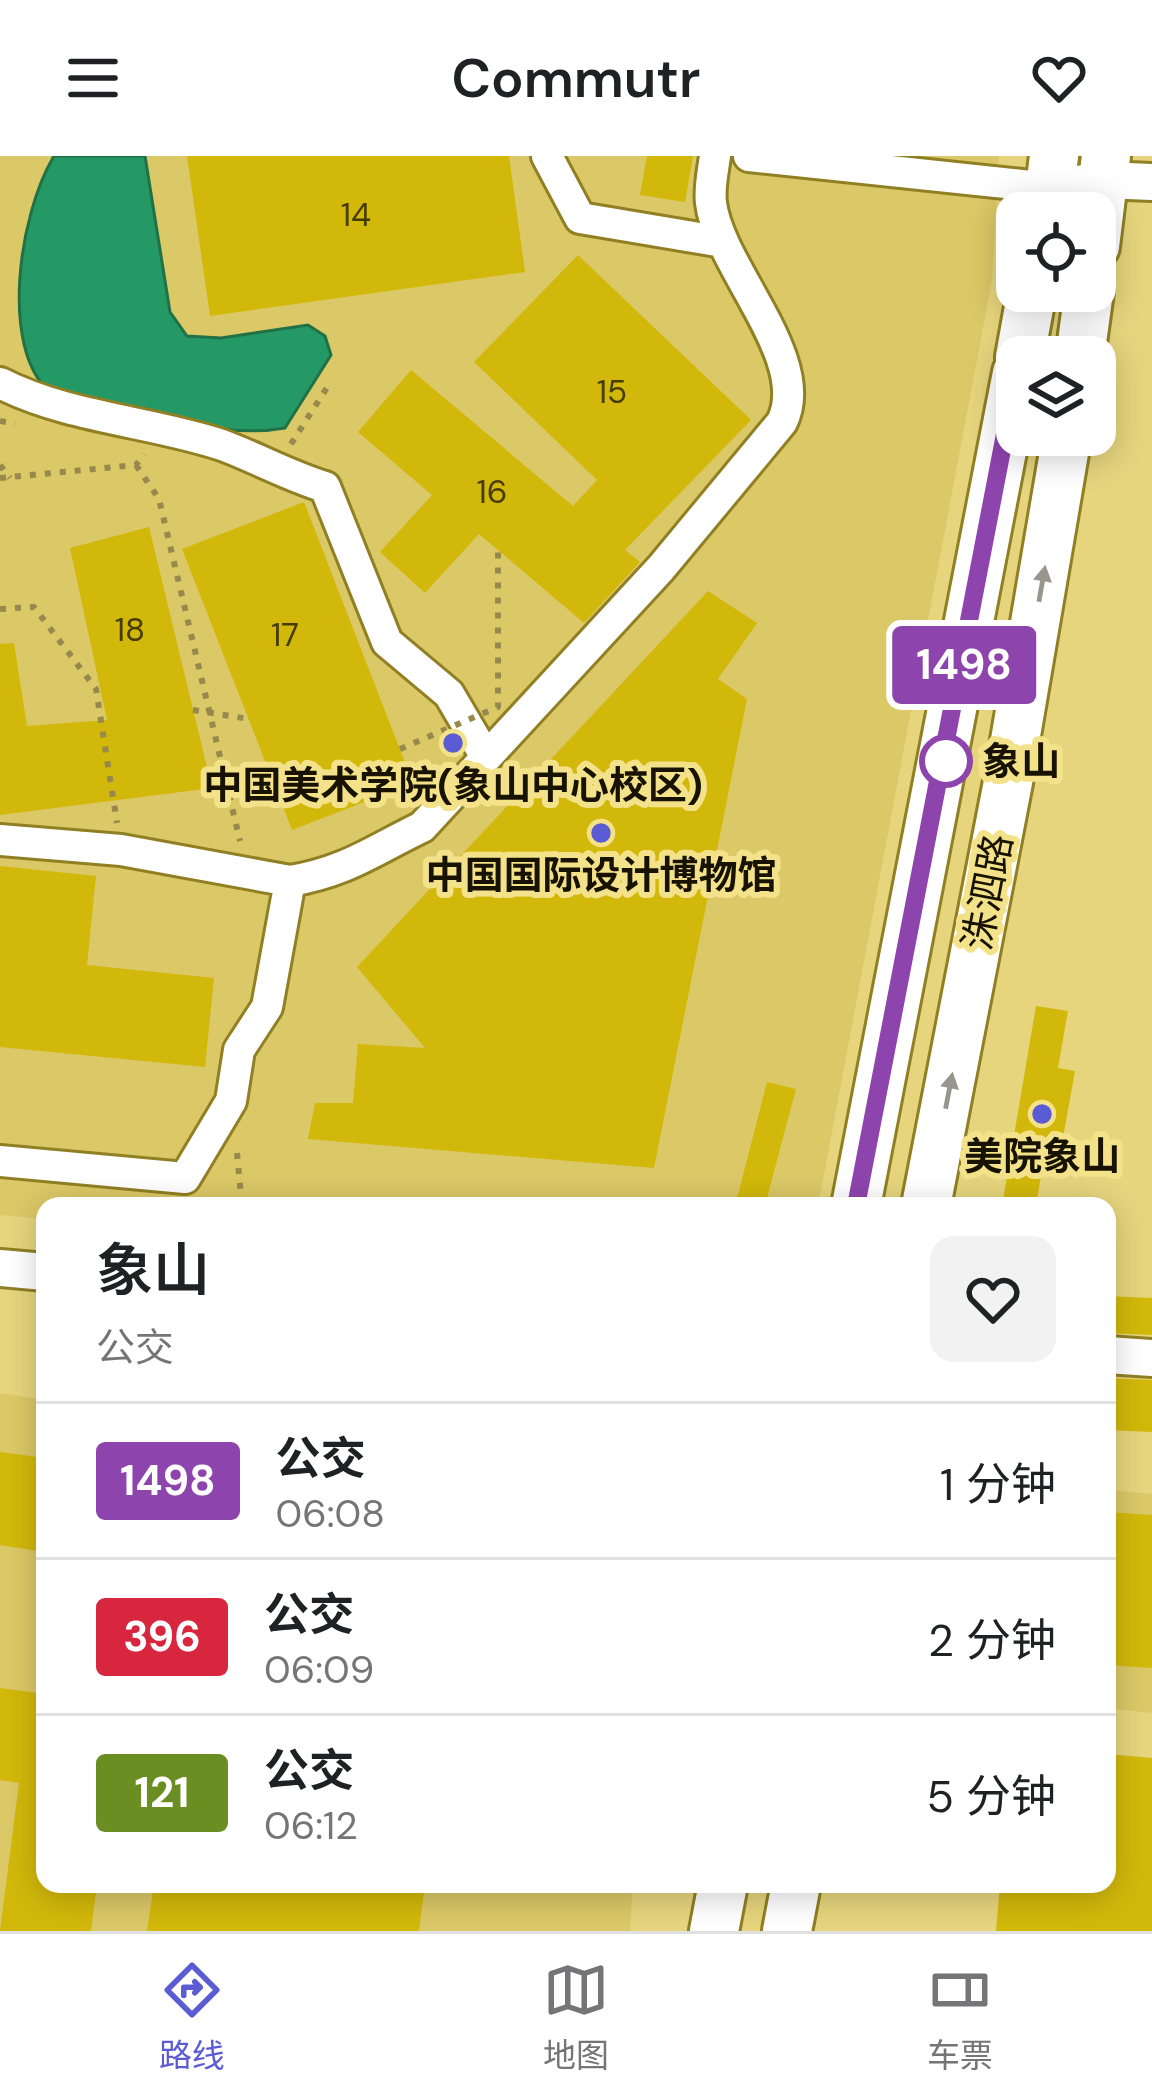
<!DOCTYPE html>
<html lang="zh">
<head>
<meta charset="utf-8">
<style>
  body { margin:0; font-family:"DM Sans","Noto Sans SC",sans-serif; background:#f2f2f2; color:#202124; height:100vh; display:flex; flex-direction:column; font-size:45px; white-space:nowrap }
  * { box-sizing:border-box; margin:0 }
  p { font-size:39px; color:#757577 }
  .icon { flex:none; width:66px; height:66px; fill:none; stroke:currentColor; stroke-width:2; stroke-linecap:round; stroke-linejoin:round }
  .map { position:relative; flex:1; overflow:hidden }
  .sheet { position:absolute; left:36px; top:1041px; width:1080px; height:696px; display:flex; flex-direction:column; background:#fff; border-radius:24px; box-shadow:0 6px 30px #0003 }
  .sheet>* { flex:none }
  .badge { padding:0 24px; border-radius:9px; font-size:42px; line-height:78px }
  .controls { position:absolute; left:996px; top:36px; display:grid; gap:24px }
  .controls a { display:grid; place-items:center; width:120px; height:120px; border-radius:24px; background:#fff; box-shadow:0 6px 30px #0003; font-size:60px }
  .map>.badge { position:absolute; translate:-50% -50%; box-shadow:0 0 0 6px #fff }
  .round { display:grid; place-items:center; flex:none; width:126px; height:126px; border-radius:24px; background:#f2f2f2 }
  .summary { display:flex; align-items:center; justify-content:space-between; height:204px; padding:0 60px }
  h1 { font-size:57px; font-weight:600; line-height:90px }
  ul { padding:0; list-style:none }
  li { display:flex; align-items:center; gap:36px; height:156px; padding:0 60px; border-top:3px solid #e0e0e0 }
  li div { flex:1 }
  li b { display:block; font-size:45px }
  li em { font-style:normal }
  li .badge { min-width:132px; font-weight:700; text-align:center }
  header { display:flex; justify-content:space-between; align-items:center; height:156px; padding:0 60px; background:#fff; font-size:54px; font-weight:600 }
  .dock { display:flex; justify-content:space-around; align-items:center; height:168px; border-top:3px solid #e0e0e0; background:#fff; font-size:33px; color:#757577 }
  .dock a { display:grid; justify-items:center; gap:6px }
  .dock .selected { color:#5b5bd3 }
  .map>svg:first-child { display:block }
  .built { fill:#dbc867 }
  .water { fill:#259965; stroke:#217147; stroke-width:3 }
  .building { fill:#d2b80a }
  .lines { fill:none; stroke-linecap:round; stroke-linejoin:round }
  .minor-casing { stroke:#907f23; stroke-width:36 }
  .tertiary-casing { stroke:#907f23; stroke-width:42 }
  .primary-casing { stroke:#907f23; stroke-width:54 }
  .path { stroke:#96894c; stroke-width:6; stroke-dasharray:6 9; stroke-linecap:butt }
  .minor { stroke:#fff; stroke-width:30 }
  .tertiary { stroke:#fff; stroke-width:36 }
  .primary { stroke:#fff; stroke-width:48 }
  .path-bridge { stroke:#96894c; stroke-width:6; stroke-dasharray:6 9; stroke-linecap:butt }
  .oneway { fill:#97958c }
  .line-casing { stroke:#fff; stroke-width:27 }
  .line { stroke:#8e44ad; stroke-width:18 }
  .poi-dot { fill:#5b5bd3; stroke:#f3e28a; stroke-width:4.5 }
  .stop-dot { fill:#fff; stroke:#8e44ad; stroke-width:6 }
  .labels { text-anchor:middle; stroke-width:12; stroke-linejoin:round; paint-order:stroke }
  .number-label { font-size:33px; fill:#463c02 }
  .stop-label { font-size:39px; font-weight:bold; fill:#181300; stroke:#f3e28a; text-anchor:start }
  .poi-label { font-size:39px; font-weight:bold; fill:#181300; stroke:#f3e28a }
  .street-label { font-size:39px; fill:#181300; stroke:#f3e28a }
</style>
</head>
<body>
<header><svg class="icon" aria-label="menu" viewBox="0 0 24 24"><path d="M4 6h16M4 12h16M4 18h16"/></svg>Commutr<svg class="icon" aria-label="heart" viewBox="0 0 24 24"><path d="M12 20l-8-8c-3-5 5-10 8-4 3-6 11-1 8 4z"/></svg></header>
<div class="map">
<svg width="1152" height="1775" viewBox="0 0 1152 1775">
  <rect width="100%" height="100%" fill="#e6d57d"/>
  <path class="built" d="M 0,0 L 999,0 L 992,124 L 818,1050 L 45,1050 L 45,1063 L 0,1059 Z
    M 0,1237 L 45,1244 L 45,1728 L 633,1728 L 630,1775 L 0,1775 Z
    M 1107,1334 L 1152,1338 L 1152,1557 L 1107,1552 Z"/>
  <path class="water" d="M 54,0 L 145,0 L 170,156 L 187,180 L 221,182 L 308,169 L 325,180 L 331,199 L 285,272 C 235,281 190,267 141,256 C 112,250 77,248 50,236 C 0,194 18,60 54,0 Z"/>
  <path class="building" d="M 187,0 L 509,0 L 525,116 L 210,160 Z
    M 647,0 L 693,0 L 685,46 L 640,39 Z
    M 578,99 L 751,264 L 625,394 L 640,406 L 584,467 L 479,378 L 425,437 L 380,396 L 432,339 L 358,276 L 411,214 L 573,350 L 597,324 L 474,206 Z
    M 304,346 L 413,627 L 292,674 L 182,393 Z
    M 149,371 L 212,632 L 0,659 L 0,488 L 14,487 L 27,570 L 107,564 L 70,392 Z
    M 708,435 L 757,467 L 718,523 L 747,543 L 654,1012 L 308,983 L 315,947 L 353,947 L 358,888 L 425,892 L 357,811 Z
    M 0,710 L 96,720 L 87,809 L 214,822 L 205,911 L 0,891 Z
    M 1036,850 L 1068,855 L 1058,912 L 1075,915 L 1062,987 L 1047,984 L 1036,1050 L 1002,1050 Z
    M 767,926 L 796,933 L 772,1023 L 765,1050 L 735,1050 Z
    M 1107,1140 L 1152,1142 L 1152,1179 L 1107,1177 Z
    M 1107,1222 L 1152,1224 L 1152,1276 L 1107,1274 Z
    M 0,1296 L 45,1302 L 45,1396 L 0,1389 Z
    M 1107,1356 L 1152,1359 L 1152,1512 L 1107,1509 Z
    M 0,1532 L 45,1538 L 45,1728 L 97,1728 L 91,1775 L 0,1775 L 19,1627 L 0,1624 Z
    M 1107,1598 L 1152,1602 L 1152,1775 L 996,1775 L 1000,1728 L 1107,1728 Z
    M 154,1728 L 425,1728 L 419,1775 L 147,1775 Z"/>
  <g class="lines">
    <g class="minor-casing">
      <path id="minor" d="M 547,0 L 580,62 L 723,86
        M 749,0 L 1051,32
        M 0,227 C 69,262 150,265 222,289 C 257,302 289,320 325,331 L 387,486 L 449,538 L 486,601
        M 0,684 L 121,694 L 290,725
        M 0,1005 L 185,1022 L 231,945 L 239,894 L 267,851 L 290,725 C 346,716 374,694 422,671 L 661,412 L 782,266 C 813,203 719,112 711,47 C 709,32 713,15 715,0"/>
    </g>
    <g class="tertiary-casing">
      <path id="tertiary" d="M 1051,32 L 1104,24 L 1152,26
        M 0,1112 L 45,1116
        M 1107,1199 L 1152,1202"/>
    </g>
    <g class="primary-casing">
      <path id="primary" d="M 1047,57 L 1054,0
        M 1095,90 L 1106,0
        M 1020,201 L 1032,135
        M 1080,201 L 1089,135
        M 856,1050 L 1017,217
        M 926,1050 L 1008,626 L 1067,279
        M 714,1775 L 723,1728
        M 787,1775 L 796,1728"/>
    </g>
    <path class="path" d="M 0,265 L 15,268
      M 291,288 L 328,230
      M 0,309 L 10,322
      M 136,309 L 159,343 L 240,685
      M 0,322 L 136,309 L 144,298
      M 0,453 L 34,451 L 96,533 L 117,667
      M 237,997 L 242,1050"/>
    <use href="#minor" class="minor"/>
    <use href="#tertiary" class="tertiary"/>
    <use href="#primary" class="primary"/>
    <path class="path-bridge" d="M 193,554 L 249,563
      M 400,593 L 498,551 L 498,395"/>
  </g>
  <defs><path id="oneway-solid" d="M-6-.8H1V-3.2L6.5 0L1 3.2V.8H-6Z" transform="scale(3)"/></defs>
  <g class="oneway">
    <use href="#oneway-solid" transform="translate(1042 428) rotate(-80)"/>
    <use href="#oneway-solid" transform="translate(949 935) rotate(-79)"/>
  </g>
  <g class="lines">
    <g class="line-casing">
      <path id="line" d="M 856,1050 L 1017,216"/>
    </g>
    <use href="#line" class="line"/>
  </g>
  <g class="poi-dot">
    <circle cx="453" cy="587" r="12"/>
    <circle cx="601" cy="677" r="12"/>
    <circle cx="1042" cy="958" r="12"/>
  </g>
  <circle class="stop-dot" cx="946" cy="605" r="24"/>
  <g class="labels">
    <g class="number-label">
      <text x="356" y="70">14</text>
      <text x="612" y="247">15</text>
      <text x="492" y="347">16</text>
      <text x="130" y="485">18</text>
      <text x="285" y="490">17</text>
    </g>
    <g class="stop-label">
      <text x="982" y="619">象山</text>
    </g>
    <g class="poi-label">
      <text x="453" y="643">中国美术学院(象山中心校区)</text>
      <text x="601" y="733">中国国际设计博物馆</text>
      <text x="1042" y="1014">美院象山</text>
    </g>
    <g class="street-label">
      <text transform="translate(987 736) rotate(-79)" y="14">洙泗路</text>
    </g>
  </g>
</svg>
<div class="controls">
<a><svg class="icon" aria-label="locate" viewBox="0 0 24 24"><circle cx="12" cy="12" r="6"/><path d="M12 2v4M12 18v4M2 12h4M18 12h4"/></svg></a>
<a><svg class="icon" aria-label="layers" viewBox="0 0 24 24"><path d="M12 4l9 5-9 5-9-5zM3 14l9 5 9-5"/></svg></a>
</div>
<b class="badge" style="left:964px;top:509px;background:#8e44ad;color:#fff">1498</b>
<section class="sheet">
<div class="summary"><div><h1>象山</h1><p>公交</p></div><a class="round"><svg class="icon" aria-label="heart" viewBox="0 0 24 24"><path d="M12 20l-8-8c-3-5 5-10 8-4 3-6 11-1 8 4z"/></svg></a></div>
<ul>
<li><span class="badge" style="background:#8e44ad;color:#fff">1498</span><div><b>公交</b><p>06:08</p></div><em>1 分钟</em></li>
<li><span class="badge" style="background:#d7263d;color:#fff">396</span><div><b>公交</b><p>06:09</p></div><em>2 分钟</em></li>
<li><span class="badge" style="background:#6b8e23;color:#fff">121</span><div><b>公交</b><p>06:12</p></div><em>5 分钟</em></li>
</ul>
</section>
</div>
<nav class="dock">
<a class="selected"><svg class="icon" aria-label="directions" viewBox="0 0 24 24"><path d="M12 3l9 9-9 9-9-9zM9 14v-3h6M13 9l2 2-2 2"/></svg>路线</a>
<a><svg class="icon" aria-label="map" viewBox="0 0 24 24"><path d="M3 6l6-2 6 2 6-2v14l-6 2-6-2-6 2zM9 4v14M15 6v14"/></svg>地图</a>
<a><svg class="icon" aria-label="tickets" viewBox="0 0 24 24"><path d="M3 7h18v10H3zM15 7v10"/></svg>车票</a>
</nav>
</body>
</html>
